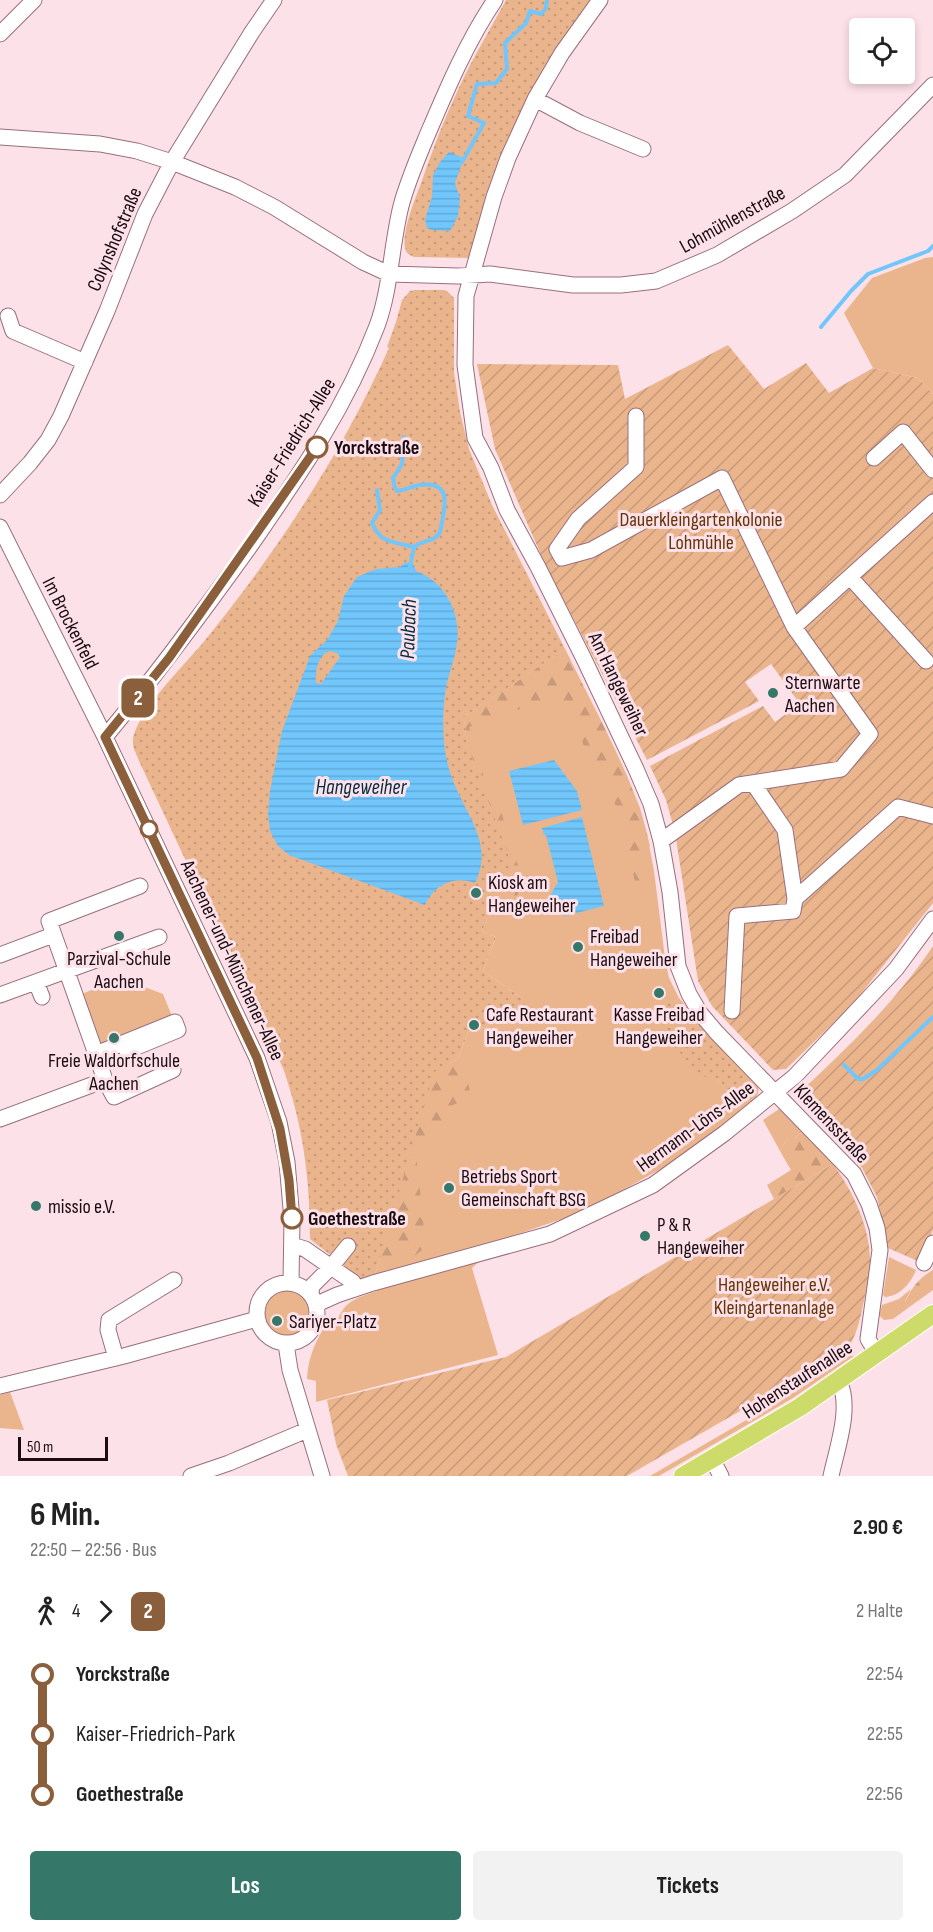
<!DOCTYPE html>
<html lang="de">
<head>
<meta charset="utf-8">
<style>
  body { margin:0; font-family:"Sofia Sans Condensed",sans-serif; background:#f2f2f2; color:#222; height:100vh; display:flex; flex-direction:column; font-size:22px; white-space:nowrap }
  * { box-sizing:border-box; margin:0 }
  p { font-size:20px; color:#767676 }
  .icon { flex:none; width:33px; height:33px; fill:none; stroke:currentColor; stroke-width:2; stroke-linecap:round; stroke-linejoin:round }
  .map { position:relative; height:1476px; overflow:hidden }
  .side { display:flex; flex-direction:column; background:#fff; flex:1 }
  .side>* { flex:none }
  .badge { padding:0 12px; border-radius:9px; font-size:21px; line-height:39px }
  .buttons { position:absolute; left:849px; top:18px; display:grid; gap:12px }
  .buttons a { display:grid; place-items:center; width:66px; height:66px; border-radius:6px; background:#fff; box-shadow:0 3px 9px #0003; font-size:30px }
  .scale { position:absolute; left:18px; bottom:15px; width:90px; box-sizing:border-box; padding-left:6px; border:3px solid #1c0d12; border-top:0; font-size:16px; line-height:21px; white-space:nowrap; color:#1c0d12; -webkit-text-stroke:4px #fde1e9; paint-order:stroke }
  .map>.badge { position:absolute; translate:-50% -50%; box-shadow:0 0 0 3px #fff }
  .legs { display:flex; align-items:center; gap:9px; height:66px; padding:0 30px; font-size:20px }
  .legs p { margin-inline-start:auto }
  .headline { display:flex; align-items:center; justify-content:space-between; height:102px; padding:0 30px }
  h1 { font-size:33px; font-weight:700; line-height:45px }
  .cta { display:flex; gap:12px; margin-top:auto; padding:12px 30px }
  .cta a { flex:1; height:69px; border-radius:6px; background:#35786a; color:#fff; font-size:24px; font-weight:700; line-height:69px; text-align:center }
  .cta a+a { background:#f2f2f2; color:#222 }
  ul { padding:0 30px; list-style:none }
  li { display:flex; align-items:center; gap:21px; height:60px; font-size:22px }
  li i { display:grid; place-items:center; width:9px; height:100%; margin:0 8px; background:currentColor }
  li i::after { content:''; width:15px; height:15px; margin:-8px; border:4px solid; border-radius:50%; background:#fff }
  li p { margin-inline-start:auto }
  li:first-child i { background:linear-gradient(#0000 50%,currentColor 0) }
  li:last-child i { background:linear-gradient(currentColor 50%,#0000 0) }
  .map>svg:first-child { display:block }
  .grass { fill:#eab58d }
  .forest { fill:url(#forest-firs) }
  .park { fill:url(#park-dots) }
  .garden { fill:url(#garden-furrows) }
  .water { fill:url(#water-rules); fill-rule:evenodd }
  .lines { fill:none; stroke-linecap:round; stroke-linejoin:round }
  .stream { stroke:#71c6fc; stroke-width:4 }
  .minor-casing { stroke:#986f7c; stroke-width:17 }
  .major-casing { stroke:#fff; stroke-width:20 }
  .minor { stroke:#fff; stroke-width:15 }
  .major { stroke:#cddb6b; stroke-width:18 }
  .line-1-casing { stroke:#fff; stroke-width:14 }
  .line-1 { stroke:#8b5e3c; stroke-width:9 }
  .stop-1-dot { fill:#fff; stroke:#8b5e3c; stroke-width:3 }
  .poi-dot { fill:#35786a; stroke:#fde1e9; stroke-width:2 }
  .labels { text-anchor:middle; stroke-width:6; stroke-linejoin:round; paint-order:stroke }
  .street-label { font-size:20px; fill:#1c0d12; stroke:#fde1e9 }
  .stop-label { font-size:20px; font-weight:bold; fill:#1c0d12; stroke:#fde1e9; text-anchor:start }
  .park-label { font-size:20px; fill:#633507; stroke:#fde1e9 }
  .poi-label { font-size:20px; fill:#1c0d12; stroke:#fde1e9; text-anchor:start }
  .water-label { font-size:21px; font-style:italic; fill:#052d42; stroke:#fde1e9 }
</style>
</head>
<body>
<div class="map">
<svg width="933" height="1476" viewBox="0 0 933 1476">
  <defs>
    <pattern id="forest-firs" width="22" height="20" patternUnits="userSpaceOnUse" patternTransform="scale(1.5)"><rect width="22" height="20" fill="#eab58d"/><path d="M5 1l3.5 6h-7zM16 11l3.5 6h-7z" fill="#c89a79"/></pattern>
    <pattern id="park-dots" width="8" height="8" patternUnits="userSpaceOnUse" patternTransform="scale(1.5)"><rect width="8" height="8" fill="#eab58d"/><path d="M2 2h.1M6 6h.1" fill="none" stroke="#c89a79" stroke-width="1.8" stroke-linecap="round"/></pattern>
    <pattern id="garden-furrows" width="10" height="10" patternUnits="userSpaceOnUse" patternTransform="scale(1.5)"><rect width="10" height="10" fill="#eab58d"/><path d="M-1 1l2-2M0 10L10 0M9 11l2-2" fill="none" stroke="#c89a79"/></pattern>
    <pattern id="water-rules" width="6" height="5" patternUnits="userSpaceOnUse" patternTransform="scale(1.5)"><rect width="6" height="5" fill="#71c6fc"/><path d="M0 2.5h6" fill="none" stroke="#61a9d7"/></pattern>
  </defs>
  <rect width="100%" height="100%" fill="#fde1e9"/>
  <path class="grass" d="M 933,257 L 933,394 L 918,378 L 873,368 L 844,313 L 872,278 L 925,258 Z
    M 565,649 L 626,774 L 640,808 L 647,834 L 654,871 L 665,958 L 669,978 L 679,998 L 674,1002 L 717,1078 L 742,1111 L 666,1166 L 585,1211 L 504,1239 L 472,1268 L 498,1355 L 316,1402 L 316,1381 L 307,1379 C 308,1359 314,1345 324,1327 L 333,1331 C 343,1303 349,1300 377,1291 L 375,1275 L 434,1072 L 458,1059 L 468,1032 L 472,1030 L 473,1032 L 512,1015 L 511,1012 L 522,998 L 483,971 L 496,937 L 482,931 L 488,917 L 464,717 Z
    M 121,978 L 163,994 L 174,1021 L 96,1052 L 77,996 Z
    M 779,1109 L 803,1133 L 799,1134 L 794,1139 L 787,1139 L 780,1151 L 763,1120 Z
    M 889,1257 L 916,1270 C 911,1283 900,1296 885,1297 L 883,1295 Z
    M 911,1289 L 905,1301 L 908,1308 L 893,1319 L 884,1320 L 879,1315 L 882,1305 L 899,1299 Z
    M265 1313a22 22 0 1 1 44 0a22 22 0 1 1-44 0Z
    M 849,1355 L 854,1356 L 793,1398 L 659,1476 L 650,1476 L 772,1405 Z
    M 10,1392 L 24,1430 L 0,1428 L 0,1395 Z"/>
  <path class="forest" d="M 565,649 C 596,713 634,776 650,846 L 641,851 L 649,885 L 636,889 L 624,821 L 560,700 L 551,698 L 469,727 L 480,759 L 486,789 L 496,791 L 511,849 L 521,872 L 521,882 L 515,904 L 496,898 L 512,865 L 467,744 L 464,717 Z
    M 445,1063 L 465,1066 L 471,1098 L 450,1106 L 432,1145 L 416,1152 L 425,1239 L 423,1249 C 408,1263 392,1267 373,1256 L 382,1110 Z
    M 803,1133 L 833,1164 L 774,1199 L 767,1185 L 791,1170 L 780,1151 L 787,1139 L 794,1139 L 799,1134 Z
    M 933,1270 L 933,1290 L 908,1308 L 905,1302 C 912,1287 919,1278 933,1270 Z"/>
  <path class="park" d="M 506,0 L 593,0 L 572,28 L 469,258 L 414,257 C 409,255 406,253 405,248 C 402,231 414,202 420,186 C 430,158 440,129 453,101 C 468,66 488,33 506,0 Z
    M 415,290 L 444,290 L 448,292 L 454,298 L 454,372 L 460,412 L 469,449 L 492,505 L 565,649 L 464,717 L 467,744 L 512,865 L 482,931 L 496,937 L 483,971 L 522,998 L 527,1008 L 515,1013 L 514,1010 L 511,1012 L 512,1015 L 473,1032 L 471,1031 L 468,1032 L 458,1059 L 434,1072 L 375,1275 L 361,1279 L 310,1239 C 310,1178 303,1126 283,1068 L 139,761 C 137,755 133,749 133,743 C 132,717 184,665 202,644 C 276,553 341,455 389,348 L 387,347 L 396,322 L 402,300 L 410,291 Z
    M 679,998 L 759,1086 C 758,1100 752,1103 742,1111 L 717,1078 L 701,1076 L 658,1028 L 662,1001 L 674,1002 Z"/>
  <path class="garden" d="M 728,345 L 764,389 L 806,363 L 829,393 L 873,368 L 918,378 L 933,394 L 933,903 L 852,1005 L 786,1069 L 773,1070 L 712,1006 L 698,981 L 675,832 L 666,800 L 650,766 L 763,706 L 775,722 L 800,704 L 771,664 L 745,682 L 759,701 L 647,760 L 545,564 L 495,449 L 477,364 L 618,365 L 625,399 Z
    M 933,946 L 933,1230 L 920,1262 L 888,1248 L 877,1197 L 862,1168 L 796,1096 C 845,1050 895,1003 933,946 Z
    M 833,1164 C 853,1191 871,1229 870,1263 C 870,1277 866,1292 863,1305 C 860,1321 856,1335 848,1349 L 627,1476 L 348,1476 L 336,1444 L 327,1400 L 506,1357 Z"/>
  <path class="water" d="M 449,152 L 464,158 L 455,183 L 460,198 L 458,216 L 450,231 L 432,230 L 427,228 L 425,219 L 432,197 L 433,175 L 440,162 Z
    M 406,562 L 414,565 L 416,571 C 447,582 463,617 456,649 C 453,665 447,678 445,694 C 442,719 442,748 450,772 C 461,810 496,841 475,883 C 454,875 434,885 425,905 L 289,855 L 278,846 L 270,831 L 268,814 L 270,791 L 282,731 L 310,656 L 327,640 L 338,621 L 344,596 L 357,577 L 376,569 L 400,567 ZM 328,651 L 337,653 L 340,657 L 321,684 L 316,683 C 315,672 317,658 328,651 Z
    M 554,760 L 577,791 L 582,810 L 523,825 L 509,771 Z
    M 582,817 L 604,906 L 565,916 L 545,904 L 558,882 L 546,835 L 544,835 L 542,828 Z"/>
  <g class="lines">
    <path class="stream" d="M 462,162 L 484,123 L 468,116 L 477,84 L 496,83 L 507,69 L 505,43 L 526,23 L 530,11 L 541,14 L 546,8 L 547,0
      M 821,327 L 851,291 L 868,274 L 928,251 L 933,246
      M 404,437 L 402,464 L 393,478 L 395,488 L 397,491 C 406,490 412,486 420,485 C 455,480 444,511 440,532 C 435,542 423,540 414,547 L 410,567
      M 377,490 L 380,510 L 372,523 C 380,543 394,542 414,547
      M 844,1065 L 858,1079 L 863,1079 L 877,1070 L 933,1017"/>
    <g class="minor-casing">
      <path id="minor" d="M 600,0 L 562,53 L 535,99 L 508,158 L 494,197 L 466,296 L 465,365 L 475,438 L 491,468 L 507,510 L 538,567 L 584,659 L 636,769 L 651,804 L 661,841 L 670,892 L 678,966 L 689,994 L 700,1013 L 717,1033 L 854,1174 L 869,1204 L 877,1228 L 880,1250 L 868,1339 L 877,1354
        M 0,34 L 34,0
        M 535,99 L 580,123 L 643,149
        M 0,137 L 100,144 L 137,151 L 172,162 L 235,187 L 274,207 L 363,262 L 389,274 L 458,276 L 490,274 L 573,285 L 621,285 L 656,281 L 717,255 L 792,211 L 845,175 L 933,85
        M 8,316 L 13,331 L 85,362
        M 636,416 L 636,467 L 578,519 L 557,549 L 562,558 L 591,550 L 722,478 L 794,627 L 870,734 L 841,769 L 739,785 L 661,841
        M 874,458 L 903,432 L 933,470
        M 0,495 L 30,463 L 48,440 L 61,416 L 107,311 L 145,214 L 172,162 L 252,32 L 274,0
        M 0,527 L 105,737 L 257,1058 L 279,1122 L 287,1162 L 292,1220 L 291,1282
        M 850,577 L 926,661
        M 794,627 L 933,502
        M 105,737 C 157,674 205,609 253,542 C 302,471 346,407 377,326 C 391,288 391,246 401,206 C 407,183 417,160 426,138 C 446,91 466,43 495,0
        M 795,899 L 898,807 L 933,816
        M 0,955 L 53,935
        M 36,982 L 42,997
        M 0,995 L 159,937
        M 732,1011 L 737,916 L 793,911 L 795,899 L 785,830 L 753,783
        M 96,1054 L 49,921 L 140,886
        M 105,1080 L 96,1054 L 175,1022 L 178,1030 L 127,1051 L 124,1043
        M 0,1119 L 105,1080 L 114,1097 L 173,1070
        M 292,1245 L 305,1249 L 331,1267 L 348,1246
        M 924,1263 L 933,1243
        M257 1313a30 30 0 1 1 60 0a30 30 0 1 1-60 0Z
        M 311,1293 L 312,1286 L 331,1267 L 353,1282 L 355,1289
        M 317,1304 L 337,1295 L 373,1283 L 550,1234 L 653,1185 L 725,1133 L 795,1076 L 896,969 L 933,919
        M 286,1344 L 290,1370 L 322,1476
        M 116,1358 L 108,1330 L 109,1320 L 174,1280
        M 0,1386 L 124,1356 L 257,1319
        M 712,1459 L 721,1476
        M 191,1476 L 229,1463 L 307,1430
        M 831,1476 C 837,1448 852,1407 839,1381"/>
    </g>
    <g class="major-casing">
      <path id="major" d="M 683,1476 L 800,1407 L 933,1314"/>
    </g>
    <use href="#minor" class="minor"/>
    <use href="#major" class="major"/>
  </g>
  <g class="lines">
    <g class="line-1-casing">
      <path id="line-1" d="M 292,1218 L 289,1180 L 280,1129 L 257,1058 L 105,737 L 169,658 L 317,447"/>
    </g>
    <use href="#line-1" class="line-1"/>
  </g>
  <g class="stop-1-dot">
    <circle cx="317" cy="447" r="10"/>
    <circle cx="149" cy="829" r="8"/>
    <circle cx="292" cy="1218" r="10"/>
  </g>
  <g class="poi-dot">
    <circle cx="773" cy="693" r="6"/>
    <circle cx="476" cy="893" r="6"/>
    <circle cx="119" cy="936" r="6"/>
    <circle cx="578" cy="947" r="6"/>
    <circle cx="659" cy="993" r="6"/>
    <circle cx="474" cy="1025" r="6"/>
    <circle cx="114" cy="1038" r="6"/>
    <circle cx="449" cy="1188" r="6"/>
    <circle cx="36" cy="1206" r="6"/>
    <circle cx="645" cy="1236" r="6"/>
    <circle cx="277" cy="1321" r="6"/>
  </g>
  <g class="labels">
    <g class="street-label">
      <text transform="translate(732 219) rotate(-29)" y="7">Lohmühlenstraße</text>
      <text transform="translate(114 239) rotate(-67)" y="7">Colynshofstraße</text>
      <text transform="translate(291 442) rotate(-58)" y="7">Kaiser-Friedrich-Allee</text>
      <text transform="translate(71 623) rotate(63)" y="7">Im Brockenfeld</text>
      <text transform="translate(619 684) rotate(64)" y="7">Am Hangeweiher</text>
      <text transform="translate(233 960) rotate(65)" y="7">Aachener-und-Münchener-Allee</text>
      <text transform="translate(832 1123) rotate(47)" y="7">Klemensstraße</text>
      <text transform="translate(695 1126) rotate(-36)" y="7">Hermann-Löns-Allee</text>
      <text transform="translate(797 1379) rotate(-33)" y="7">Hohenstaufenallee</text>
    </g>
    <g class="stop-label">
      <text x="334" y="454">Yorckstraße</text>
      <text x="308" y="1225">Goethestraße</text>
    </g>
    <g class="park-label">
      <text x="701" y="526">Dauerkleingartenkolonie<tspan x="701" dy="23">Lohmühle</tspan></text>
      <text x="774" y="1291">Hangeweiher e.V.<tspan x="774" dy="23">Kleingartenanlage</tspan></text>
    </g>
    <g class="poi-label">
      <text x="785" y="689">Sternwarte<tspan x="785" dy="23">Aachen</tspan></text>
      <text x="488" y="889">Kiosk am<tspan x="488" dy="23">Hangeweiher</tspan></text>
      <text x="590" y="943">Freibad<tspan x="590" dy="23">Hangeweiher</tspan></text>
      <text x="119" y="965" text-anchor="middle">Parzival-Schule<tspan x="119" dy="23">Aachen</tspan></text>
      <text x="486" y="1021">Cafe Restaurant<tspan x="486" dy="23">Hangeweiher</tspan></text>
      <text x="659" y="1021" text-anchor="middle">Kasse Freibad<tspan x="659" dy="23">Hangeweiher</tspan></text>
      <text x="114" y="1067" text-anchor="middle">Freie Waldorfschule<tspan x="114" dy="23">Aachen</tspan></text>
      <text x="461" y="1183">Betriebs Sport<tspan x="461" dy="23">Gemeinschaft BSG</tspan></text>
      <text x="48" y="1213">missio e.V.</text>
      <text x="657" y="1231">P &amp; R<tspan x="657" dy="23">Hangeweiher</tspan></text>
      <text x="289" y="1328">Sariyer-Platz</text>
    </g>
    <g class="water-label">
      <text transform="translate(408 629) rotate(-88)" y="7">Paubach</text>
      <text x="361" y="794">Hangeweiher</text>
    </g>
  </g>
</svg>
<div class="buttons">
<a><svg class="icon" aria-label="locate" viewBox="0 0 24 24"><circle cx="12" cy="12" r="6"/><path d="M12 2v4M12 18v4M2 12h4M18 12h4"/></svg></a>
</div>
<div class="scale">50 m</div>
<b class="badge" style="left:138px;top:698px;background:#8b5e3c;color:#fff">2</b>
</div>
<section class="side">
<div class="headline"><div><h1>6 Min.</h1><p>22:50 – 22:56 · Bus</p></div><b>2.90 €</b></div>
<div class="legs"><svg class="icon" aria-label="walk" viewBox="0 0 24 24"><circle cx="13" cy="4" r="2"/><path d="M13 8l-2 6 4 7M11 14l-3 7M7 12l3-4h3l4 4"/></svg>4<svg class="icon" aria-label="forward" viewBox="0 0 24 24"><path d="M9 5l7 7-7 7"/></svg><b class="badge" style="background:#8b5e3c;color:#fff">2</b><p>2 Halte</p></div>
<ul>
<li><i style="color:#8b5e3c"></i><b>Yorckstraße</b><p>22:54</p></li>
<li><i style="color:#8b5e3c"></i><span>Kaiser-Friedrich-Park</span><p>22:55</p></li>
<li><i style="color:#8b5e3c"></i><b>Goethestraße</b><p>22:56</p></li>
</ul>
<div class="cta"><a>Los</a><a>Tickets</a></div>
</section>
</body>
</html>
